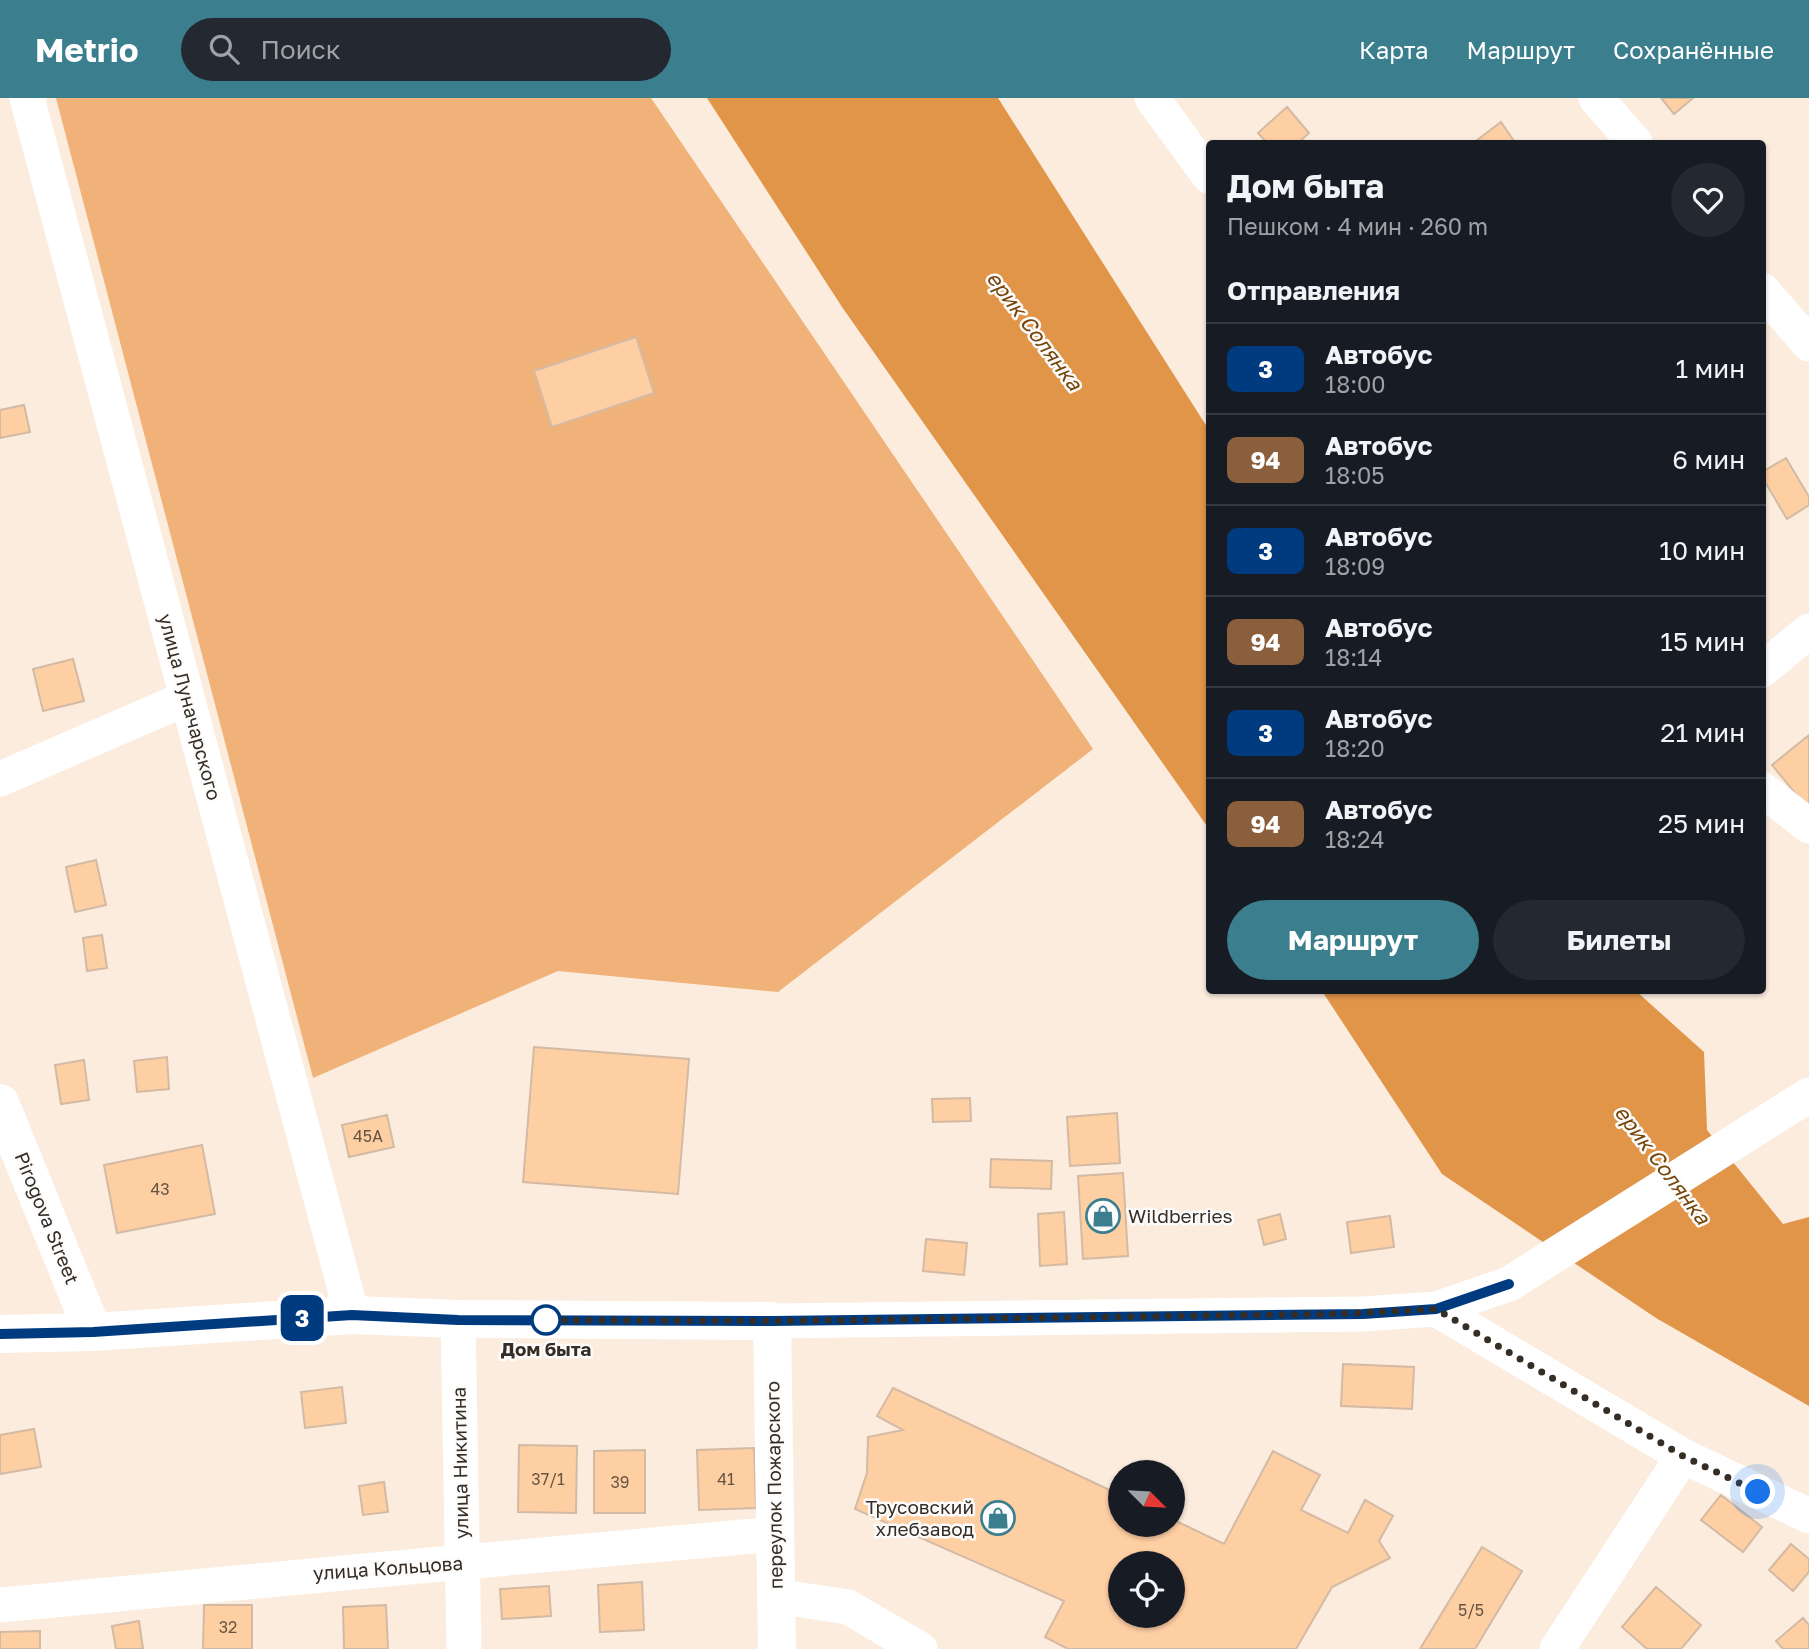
<!DOCTYPE html>
<html lang="ru">
<head>
<meta charset="utf-8">
<style>
  body { margin:0; font-family:"Golos Text",sans-serif; background:#242831; color:#f1f3f6; height:100vh; display:flex; flex-direction:column; font-size:26px; white-space:nowrap }
  * { box-sizing:border-box; margin:0 }
  p { font-size:23px; color:#9ea1a6 }
  .icon { flex:none; width:38px; height:38px; fill:none; stroke:currentColor; stroke-width:2; stroke-linecap:round; stroke-linejoin:round }
  .map { position:relative; flex:1; overflow:hidden }
  .details { position:absolute; left:1206px; top:42px; width:560px; height:854px; display:flex; flex-direction:column; background:#171b24; border-radius:7px; box-shadow:0 2px 5px #0004 }
  .details>* { flex:none }
  .badge { padding:0 14px; border-radius:10px; font-size:24px; line-height:46px }
  .needle { width:46px; rotate:114deg }
  .controls { position:absolute; left:1108px; top:1362px; display:grid; gap:14px }
  .controls a { display:grid; place-items:center; width:77px; height:77px; border-radius:50%; background:#171b24; box-shadow:0 2px 5px #0004; font-size:35px }
  .you { position:absolute; width:35px; height:35px; margin:-18px; border:5px solid #fff; border-radius:50%; background:#1a73e8; box-shadow:0 0 0 10px #1a73e833 }
  .map>.badge { position:absolute; translate:-50% -50%; box-shadow:0 0 0 4px #fff }
  h2 { padding:0 21px; font-size:26px; line-height:63px }
  .round { display:grid; place-items:center; flex:none; width:74px; height:74px; border-radius:37px; background:#242831 }
  .headline { display:flex; align-items:center; justify-content:space-between; height:119px; padding:0 21px }
  h1 { font-size:33px; font-weight:700; line-height:52px }
  .cta { display:flex; gap:14px; margin-top:auto; padding:14px 21px }
  .cta a { flex:1; height:80px; border-radius:42px; background:#3b7f8e; color:#fff; font-size:28px; font-weight:700; line-height:80px; text-align:center }
  .cta a+a { background:#242831; color:#f1f3f6 }
  ul { padding:0; list-style:none }
  li { display:flex; align-items:center; gap:21px; height:91px; padding:0 21px; border-top:2px solid #363941 }
  li div { flex:1 }
  li b { display:block; font-size:26px }
  li em { font-style:normal }
  li .badge { min-width:77px; font-weight:700; text-align:center }
  header { display:flex; align-items:center; gap:42px; box-sizing:border-box; height:98px; padding:0 35px; background:#3b7f8e; color:#fff }
  header strong { font-size:33px }
  nav { display:flex; gap:38px; margin-inline-start:auto; font-size:24px }
  .search { width:490px; height:63px; background:#242831; display:flex; align-items:center; gap:18px; box-sizing:border-box; padding:0 24px; border-radius:38px; color:#9ea1a6; font-size:26px }
  .map>svg:first-child { display:block }
  .green { fill:#f0b278 }
  .water { fill:#e09548 }
  .building { fill:#ffcfa4; stroke:#d3baa4; stroke-width:2; fill-rule:evenodd }
  .lines { fill:none; stroke-linecap:round; stroke-linejoin:round }
  .minor { stroke:#fff; stroke-width:35 }
  .major { stroke:#fff; stroke-width:38 }
  .line-casing { stroke:#fff; stroke-width:16 }
  .line { stroke:#003b80; stroke-width:10 }
  .walk { stroke:#362d24; stroke-width:7; stroke-dasharray:0 12.6 }
  .stop-dot { fill:#fff; stroke:#003b80; stroke-width:3.5 }
  .labels { text-anchor:middle; stroke-width:5; stroke-linejoin:round; paint-order:stroke }
  .number-label { font-size:16px; fill:#685644 }
  .street-label { font-size:19px; fill:#362d24; stroke:#fcfcfc }
  .poi-label { font-size:19px; fill:#362d24; stroke:#fcfcfc; text-anchor:start }
  .stop-label { font-size:19px; font-weight:bold; fill:#362d24; stroke:#fcfcfc }
  .water-label { font-size:21px; font-style:italic; fill:#764508; stroke:#fcfcfc }
</style>
</head>
<body>
<header>
<strong>Metrio</strong>
<div class="search"><svg class="icon" aria-label="search" viewBox="0 0 24 24"><circle cx="10" cy="10" r="6"/><path d="M15 15l6 6"/></svg>Поиск</div>
<nav><a>Карта</a><a>Маршрут</a><a>Сохранённые</a></nav>
</header>
<div class="map">
<svg width="1809" height="1551" viewBox="0 0 1809 1551">
  <rect width="100%" height="100%" fill="#fbecde"/>
  <path class="green" d="M 56,0 L 651,0 L 1093,651 L 778,894 L 558,873 L 313,980 Z"/>
  <path class="water" d="M 707,0 L 998,0 L 1209,332 L 1209,731 L 842,209 Z
    M 1322,893 L 1636,893 L 1704,954 L 1707,1032 L 1783,1126 L 1809,1119 L 1809,1308 L 1656,1220 L 1442,1076 Z"/>
  <path class="building" d="M 1661,0 L 1693,0 L 1674,16 Z
    M 1287,9 L 1309,35 L 1297,46 L 1268,46 L 1258,35 Z
    M 1501,24 L 1516,46 L 1472,46 Z
    M 636,239 L 654,295 L 552,329 L 534,273 Z
    M 24,307 L 30,334 L 0,340 L 0,312 Z
    M 1786,360 L 1809,399 L 1809,407 L 1787,421 L 1762,379 L 1762,374 Z
    M 73,561 L 84,603 L 43,613 L 33,571 Z
    M 1809,637 L 1809,712 L 1772,667 Z
    M 96,762 L 106,807 L 75,814 L 66,769 Z
    M 102,837 L 107,870 L 87,873 L 83,840 Z
    M 534,949 L 689,961 L 678,1096 L 523,1084 Z
    M 167,959 L 169,991 L 137,994 L 134,963 Z
    M 84,962 L 89,1002 L 61,1006 L 55,967 Z
    M 970,1000 L 971,1023 L 933,1024 L 932,1001 Z
    M 1117,1015 L 1120,1065 L 1070,1068 L 1067,1019 Z
    M 387,1017 L 394,1049 L 349,1059 L 342,1027 Z
    M 202,1047 L 215,1116 L 117,1135 L 104,1067 Z
    M 991,1061 L 1052,1063 L 1051,1091 L 990,1089 Z
    M 1123,1075 L 1128,1158 L 1083,1161 L 1078,1078 Z
    M 1064,1114 L 1067,1166 L 1040,1168 L 1038,1116 Z
    M 1280,1116 L 1286,1141 L 1264,1147 L 1258,1122 Z
    M 1390,1118 L 1394,1149 L 1351,1155 L 1347,1124 Z
    M 926,1141 L 967,1145 L 964,1177 L 923,1173 Z
    M 1343,1266 L 1414,1269 L 1412,1311 L 1341,1308 Z
    M 342,1289 L 346,1325 L 305,1330 L 301,1294 Z
    M 893,1290 L 1120,1397 L 1120,1426 L 1172,1426 L 1172,1421 L 1224,1446 L 1273,1353 L 1320,1377 L 1301,1412 L 1348,1435 L 1365,1402 L 1393,1418 L 1379,1443 L 1390,1460 L 1332,1489 L 1296,1551 L 1068,1551 L 1045,1539 L 1064,1503 L 855,1411 L 867,1375 L 868,1339 L 903,1332 L 877,1318 ZM 1120,1465 L 1172,1465 L 1172,1517 L 1120,1517 Z
    M 34,1331 L 41,1369 L 0,1376 L 0,1337 Z
    M 519,1347 L 577,1348 L 576,1415 L 518,1414 Z
    M 754,1350 L 756,1410 L 699,1412 L 697,1352 Z
    M 645,1352 L 645,1415 L 594,1415 L 594,1353 Z
    M 384,1384 L 388,1414 L 363,1417 L 359,1388 Z
    M 1721,1397 L 1762,1429 L 1743,1454 L 1701,1422 Z
    M 1791,1446 L 1809,1461 L 1809,1474 L 1793,1493 L 1769,1472 Z
    M 1482,1449 L 1522,1473 L 1475,1551 L 1420,1551 Z
    M 642,1484 L 644,1532 L 600,1534 L 598,1487 Z
    M 549,1488 L 551,1518 L 502,1521 L 500,1491 Z
    M 1656,1489 L 1701,1527 L 1681,1551 L 1647,1551 L 1622,1529 Z
    M 204,1507 L 252,1507 L 252,1551 L 203,1551 Z
    M 386,1507 L 388,1551 L 344,1551 L 343,1509 Z
    M 1803,1520 L 1809,1527 L 1809,1551 L 1783,1551 L 1776,1543 Z
    M 139,1523 L 143,1551 L 116,1551 L 112,1528 Z
    M 40,1533 L 40,1551 L 0,1551 L 0,1534 Z"/>
  <g class="lines">
    <path class="minor" d="M 27,0 L 352,1217
      M 1152,0 L 1209,78
      M 1596,0 L 1636,46
      M 1762,192 L 1809,246
      M 1762,572 L 1809,533
      M 0,681 L 187,600
      M 1762,691 L 1809,728
      M 1436,1211 L 1683,1358 L 1809,1418
      M 458,1221 L 464,1551
      M 772,1223 L 1363,1216 L 1436,1211 L 1509,1186 L 1809,997
      M 775,1498 L 848,1509 L 920,1551
      M 0,1507 C 259,1481 517,1460 776,1436
      M 1557,1551 L 1683,1358"/>
    <path class="major" d="M 0,1005 L 93,1234
      M 0,1236 L 93,1234 L 352,1217 L 458,1221 L 772,1223 L 777,1551"/>
  </g>
  <g class="lines">
    <g class="line-casing">
      <path id="line" d="M 0,1236 L 93,1234 L 352,1217 L 458,1222 L 772,1223 L 1363,1216 L 1436,1211 L 1509,1186"/>
    </g>
    <use href="#line" class="line"/>
    <path class="walk" d="M 546,1222 L 536,1222 L 772,1223 L 1336,1216 L 1436,1211 L 1683,1358 L 1758,1394"/>
  </g>
  <defs>
    <g id="shop-ring" transform="scale(1.75)"><circle r="9.5" fill="#fcfcfc" stroke="#3b7f8e" stroke-width="1.5"/><path d="M-5-2.5h2.3a2.7 3.5 0 0 1 5.4 0H5L5.5 6h-11ZM-1.5-2.5h3a1.5 2.3 0 0 0-3 0Z" fill="#3b7f8e"/></g>
  </defs>
  <g fill-rule="evenodd">
    <use href="#shop-ring" x="1103" y="1118"/>
    <use href="#shop-ring" x="998" y="1420"/>
  </g>
  <circle class="stop-dot" cx="546" cy="1222" r="14"/>
  <g class="labels">
    <g class="number-label">
      <text x="368" y="1044">45А</text>
      <text x="160" y="1097">43</text>
      <text x="548" y="1387">37/1</text>
      <text x="726" y="1387">41</text>
      <text x="620" y="1390">39</text>
      <text x="1471" y="1518">5/5</text>
      <text x="228" y="1535">32</text>
    </g>
    <g class="street-label">
      <text transform="translate(190 609) rotate(75)" y="7">улица Луначарского</text>
      <text transform="translate(47 1120) rotate(68)" y="7">Pirogova Street</text>
      <text transform="translate(460 1365) rotate(-91)" y="7">улица Никитина</text>
      <text transform="translate(774 1387) rotate(-91)" y="7">переулок Пожарского</text>
      <text transform="translate(388 1470) rotate(-4)" y="7">улица Кольцова</text>
    </g>
    <g class="poi-label">
      <text x="1128" y="1125">Wildberries</text>
      <text x="974" y="1416" text-anchor="end">Трусовский<tspan x="974" dy="22">хлебзавод</tspan></text>
    </g>
    <g class="stop-label">
      <text x="546" y="1258">Дом быта</text>
    </g>
    <g class="water-label">
      <text transform="translate(1034 233) rotate(53)" y="7">ерик Солянка</text>
      <text transform="translate(1662 1067) rotate(53)" y="7">ерик Солянка</text>
    </g>
  </g>
</svg>
<div class="controls">
<a><svg class="needle" viewBox="-14 -14 28 28"><path d="M0-13l5 13h-10z" fill="#e53935"/><path d="M0 13l5-13h-10z" fill="#9ea1a6"/></svg></a>
<a><svg class="icon" aria-label="locate" viewBox="0 0 24 24"><circle cx="12" cy="12" r="6"/><path d="M12 2v4M12 18v4M2 12h4M18 12h4"/></svg></a>
</div>
<div class="you" style="left:1758px;top:1394px"></div>
<b class="badge" style="left:302px;top:1220px;background:#003b80;color:#fff">3</b>
<section class="details">
<div class="headline"><div><h1>Дом быта</h1><p>Пешком · 4 мин · 260 m</p></div><a class="round"><svg class="icon" aria-label="heart" viewBox="0 0 24 24"><path d="M12 20l-8-8c-3-5 5-10 8-4 3-6 11-1 8 4z"/></svg></a></div>
<h2>Отправления</h2>
<ul>
<li><span class="badge" style="background:#003b80;color:#fff">3</span><div><b>Автобус</b><p>18:00</p></div><em>1 мин</em></li>
<li><span class="badge" style="background:#8b5e3c;color:#fff">94</span><div><b>Автобус</b><p>18:05</p></div><em>6 мин</em></li>
<li><span class="badge" style="background:#003b80;color:#fff">3</span><div><b>Автобус</b><p>18:09</p></div><em>10 мин</em></li>
<li><span class="badge" style="background:#8b5e3c;color:#fff">94</span><div><b>Автобус</b><p>18:14</p></div><em>15 мин</em></li>
<li><span class="badge" style="background:#003b80;color:#fff">3</span><div><b>Автобус</b><p>18:20</p></div><em>21 мин</em></li>
<li><span class="badge" style="background:#8b5e3c;color:#fff">94</span><div><b>Автобус</b><p>18:24</p></div><em>25 мин</em></li>
</ul>
<div class="cta"><a>Маршрут</a><a>Билеты</a></div>
</section>
</div>
</body>
</html>
